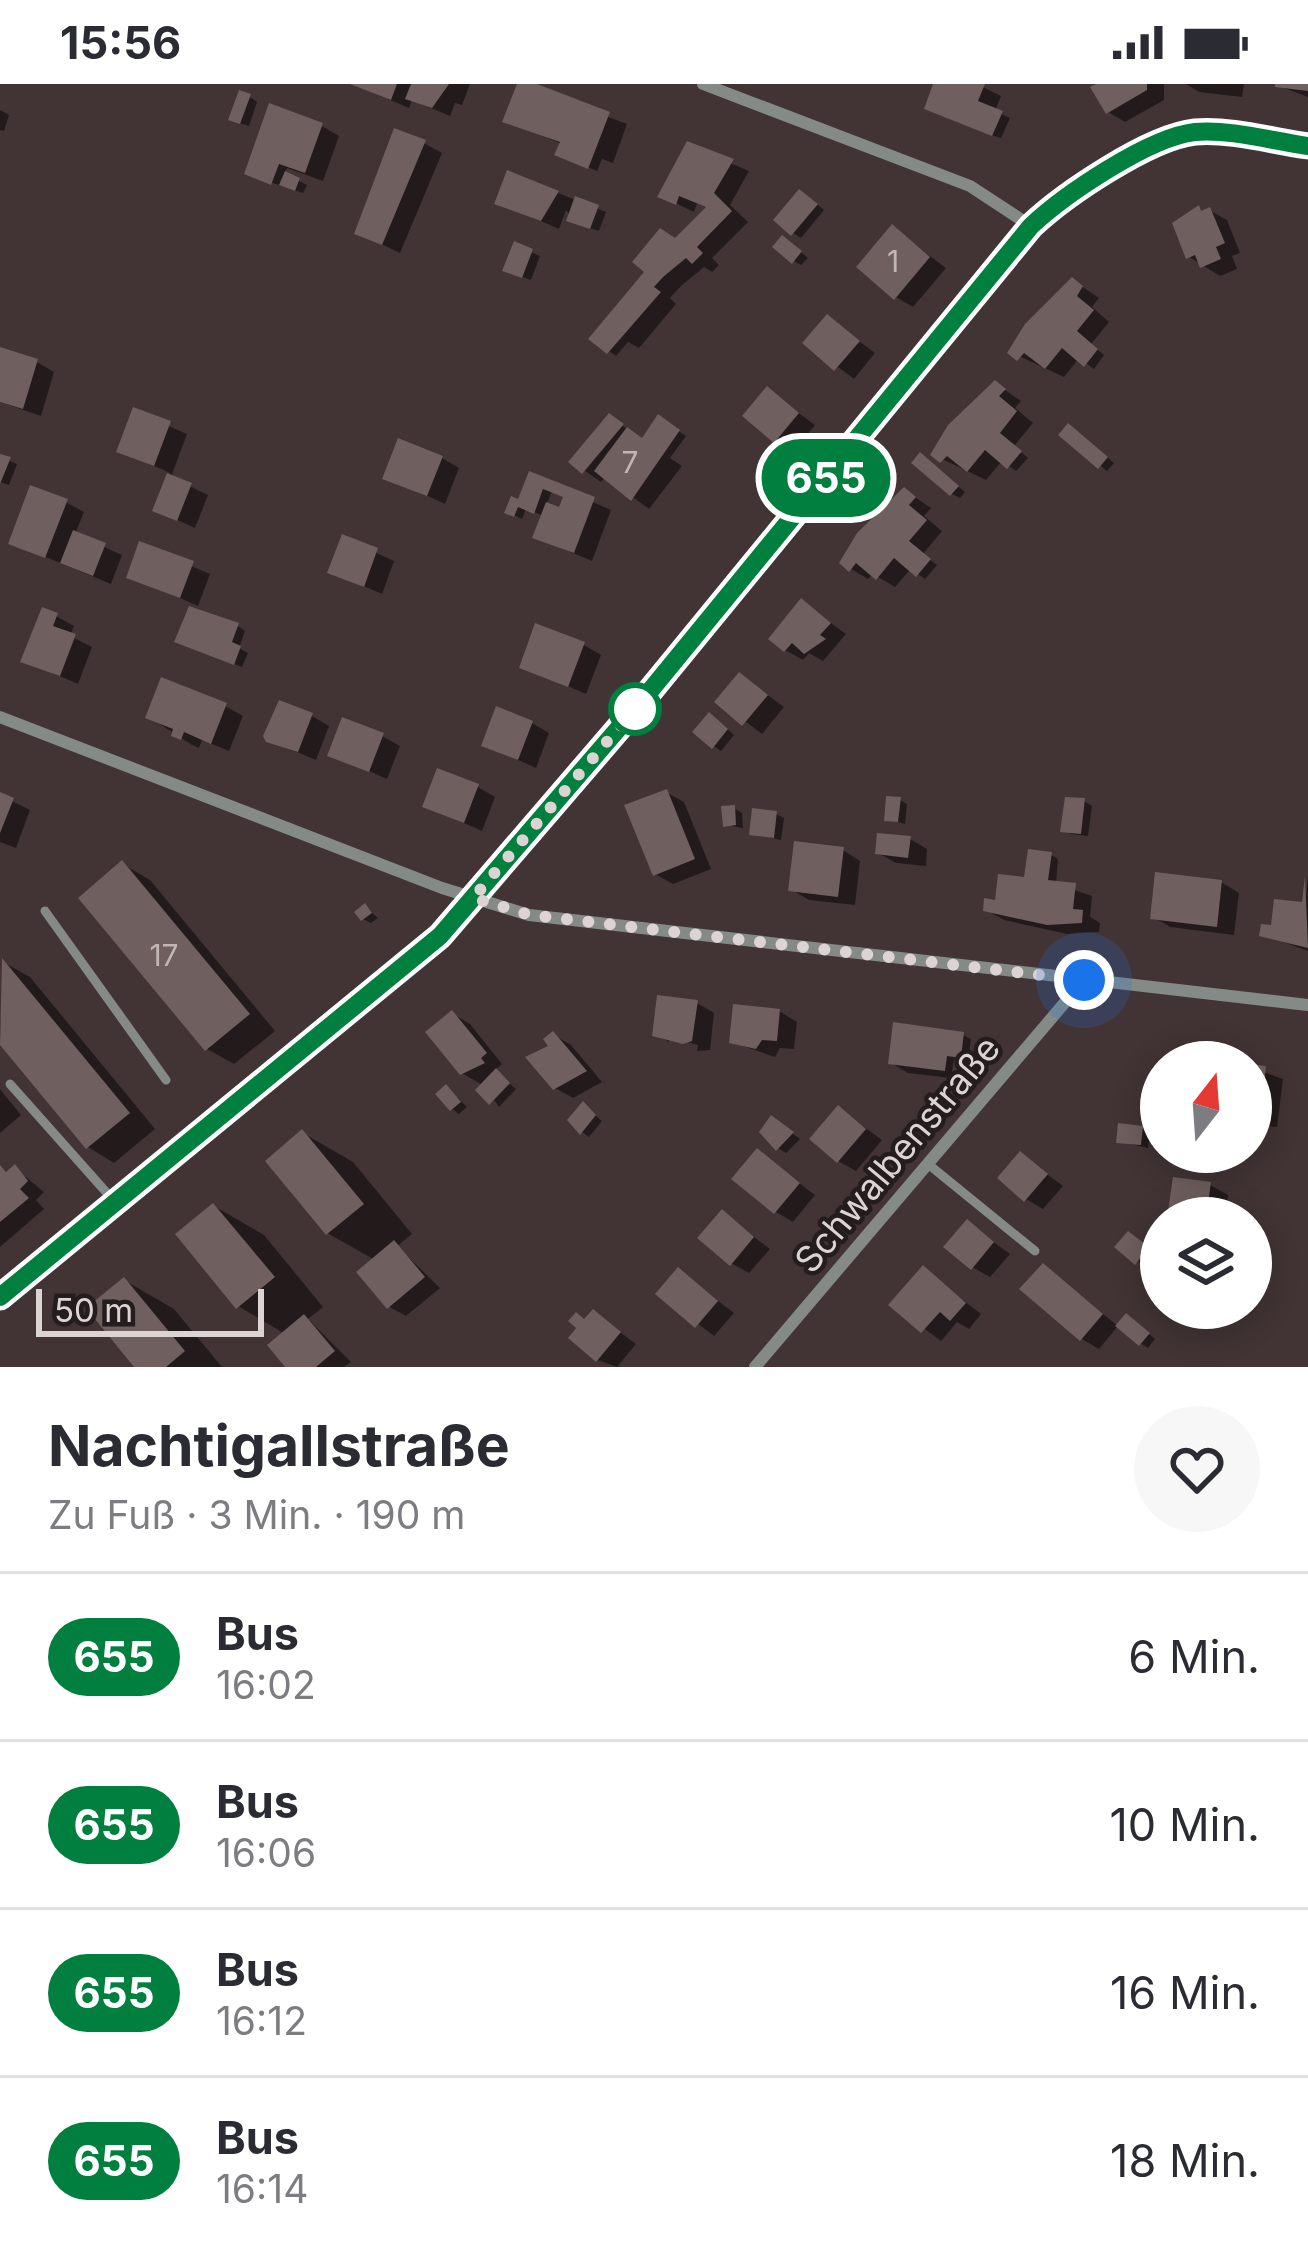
<!DOCTYPE html>
<html lang="de">
<head>
<meta charset="utf-8">
<style>
  body { margin:0; font-family:Inter,sans-serif; background:#f7f7f7; color:#2b2b33; height:100vh; display:flex; flex-direction:column; font-size:45px; white-space:nowrap }
  * { box-sizing:border-box; margin:0 }
  p { font-size:39px; color:#7c7c81 }
  .icon { flex:none; width:66px; height:66px; fill:none; stroke:currentColor; stroke-width:2; stroke-linecap:round; stroke-linejoin:round }
  .map { position:relative; height:1283px; overflow:hidden }
  .drawer { display:flex; flex-direction:column; background:#fff; flex:1 }
  .drawer>* { flex:none }
  .badge { padding:0 24px; border-radius:39px; font-size:42px; line-height:78px }
  .needle { width:78px; rotate:17deg }
  .controls { position:absolute; left:1140px; top:957px; display:grid; gap:24px }
  .controls a { display:grid; place-items:center; width:132px; height:132px; border-radius:50%; background:#fff; box-shadow:0 6px 30px #0003; font-size:60px }
  .scale { position:absolute; left:36px; bottom:30px; width:228px; box-sizing:border-box; padding-left:12px; border:6px solid #dcd3d3; border-top:0; font-size:33px; line-height:42px; white-space:nowrap; color:#dcd3d3; -webkit-text-stroke:9px #241d1d; paint-order:stroke }
  .you { position:absolute; width:60px; height:60px; margin:-30px; border:9px solid #fff; border-radius:50%; background:#1a73e8; box-shadow:0 0 0 18px #1a73e833 }
  .map>.badge { position:absolute; translate:-50% -50%; box-shadow:0 0 0 6px #fff }
  .round { display:grid; place-items:center; flex:none; width:126px; height:126px; border-radius:63px; background:#f7f7f7 }
  .overview { display:flex; align-items:center; justify-content:space-between; height:204px; padding:0 48px }
  h1 { font-size:57px; font-weight:700; line-height:90px }
  ul { padding:0; list-style:none }
  li { display:flex; align-items:center; gap:36px; height:168px; padding:0 48px; border-top:3px solid #e1e1e2 }
  li div { flex:1 }
  li b { display:block; font-size:45px }
  li em { font-style:normal }
  li .badge { min-width:132px; font-weight:700; text-align:center }
  .status { display:flex; justify-content:space-between; align-items:center; height:84px; padding:0 60px; background:#fff; direction:ltr }
  .status svg { height:33px; fill:currentColor }
  .map>svg:first-child { display:block }
  .shadow { fill:#0007; fill-rule:evenodd }
  .building { fill:#6f5f5f }
  .lines { fill:none; stroke-linecap:round; stroke-linejoin:round }
  .service { stroke:#848b87; stroke-width:9 }
  .minor { stroke:#848b87; stroke-width:12 }
  .tertiary { stroke:#848b87; stroke-width:21 }
  .line-casing { stroke:#fff; stroke-width:27 }
  .line { stroke:#007f3e; stroke-width:18 }
  .walk { stroke:#dcd3d3; stroke-width:12; stroke-dasharray:0 21.6 }
  .stop-dot { fill:#fff; stroke:#007f3e; stroke-width:6 }
  .labels { text-anchor:middle; stroke-width:9; stroke-linejoin:round; paint-order:stroke }
  .number-label { font-size:30px; fill:#c1b6b6 }
  .street-label { font-size:36px; fill:#dcd3d3; stroke:#241d1d }
</style>
</head>
<body>
<div class="status"><b>15:56</b><svg viewBox="0 0 49 12"><path d="M0 12V9h3v3zM5 12V6h3v6zM10 12V3h3v9zM15 12V0h3v12zM26 1h20v11H26zM47 4h2v5h-2z"/></svg></div>
<div class="map">
<svg width="1308" height="1283" viewBox="0 0 1308 1283">
  <rect width="100%" height="100%" fill="#423434"/>
  <path class="shadow" d="M 352,0 L 470,0 L 462,21 L 455,19 L 450,32 L 412,16 L 409,24 Z
    M 520,0 L 627,40 L 613,79 L 602,75 L 597,87 L 565,74 L 562,60 L 506,37 Z
    M 936,0 L 977,0 L 1001,12 L 995,27 L 1010,34 L 1001,54 L 982,48 Z
    M 1103,0 L 1164,0 L 1164,16 L 1125,38 L 1108,28 Z
    M 1186,0 L 1244,0 L 1242,13 L 1199,8 Z
    M 1308,0 L 1308,13 L 1276,1 L 1276,0 Z
    M 250,13 L 257,18 L 249,42 L 239,39 Z
    M 0,26 L 9,31 L 4,47 L 0,46 Z
    M 322,42 L 339,52 L 323,97 L 287,84 L 284,90 L 307,101 L 303,109 L 255,93 Z
    M 424,59 L 442,69 L 400,169 L 358,149 Z
    M 688,61 L 749,87 L 730,121 L 748,138 L 712,174 L 719,181 L 712,188 L 704,183 L 681,202 L 670,214 L 676,220 L 639,264 L 628,258 L 616,272 L 609,267 L 673,158 L 709,124 L 697,119 L 694,128 L 661,112 Z
    M 558,109 L 606,128 L 599,147 L 577,140 L 566,126 L 559,145 L 520,128 Z
    M 808,113 L 824,126 L 801,154 L 793,149 Z
    M 1209,126 L 1227,136 L 1240,169 L 1232,172 L 1237,185 L 1220,192 L 1189,173 L 1182,132 Z
    M 892,144 L 946,184 L 913,223 L 896,213 Z
    M 790,159 L 808,174 L 801,181 L 794,177 Z
    M 515,161 L 540,172 L 531,196 L 514,190 Z
    M 1072,196 L 1099,214 L 1092,223 L 1109,238 L 1091,260 L 1104,271 L 1094,285 L 1079,274 L 1064,293 L 1012,269 L 1048,217 Z
    M 828,234 L 875,269 L 854,295 L 806,259 Z
    M 0,271 L 37,278 L 54,288 L 41,332 L 0,318 Z
    M 995,299 L 1021,317 L 1015,324 L 1033,339 L 1014,362 L 1028,374 L 1016,387 L 1002,377 L 986,396 L 934,371 L 971,319 Z
    M 767,306 L 815,341 L 794,367 L 746,331 Z
    M 134,327 L 187,350 L 171,393 L 208,411 L 195,444 L 155,426 L 170,389 L 119,366 Z
    M 610,333 L 644,356 L 667,339 L 686,352 L 670,374 L 682,382 L 649,425 L 605,393 L 601,398 L 572,378 Z
    M 1076,347 L 1114,379 L 1107,387 L 1062,351 Z
    M 0,373 L 17,380 L 9,401 L 0,398 Z
    M 442,374 L 459,384 L 445,420 L 386,393 Z
    M 928,377 L 965,408 L 960,414 L 952,410 Z
    M 531,391 L 611,426 L 592,477 L 535,453 L 544,432 L 526,425 L 522,435 L 508,428 L 520,418 ZM 552,407 L 566,413 L 560,427 L 546,422 Z
    M 904,406 L 931,424 L 924,432 L 942,447 L 923,470 L 937,481 L 925,495 L 911,485 L 895,503 L 873,490 L 868,495 L 851,485 Z
    M 66,418 L 84,428 L 75,450 L 122,471 L 111,500 L 12,459 Z
    M 343,454 L 394,477 L 382,510 L 331,488 Z
    M 141,461 L 210,490 L 198,522 L 130,492 Z
    M 802,518 L 846,550 L 823,577 L 809,569 L 803,576 L 785,566 Z
    M 56,532 L 74,542 L 70,552 L 92,563 L 78,600 L 23,576 Z
    M 238,542 L 245,547 L 239,564 L 248,569 L 242,583 L 185,561 Z
    M 584,561 L 601,571 L 586,610 L 522,582 Z
    M 740,591 L 784,623 L 762,650 L 718,617 Z
    M 225,622 L 243,632 L 229,667 L 202,656 L 199,664 L 192,661 L 149,633 Z
    M 312,632 L 329,642 L 316,676 L 268,656 Z
    M 717,636 L 734,651 L 721,667 L 714,662 Z
    M 532,639 L 549,649 L 536,684 L 484,661 Z
    M 382,652 L 400,662 L 387,695 L 331,670 Z
    M 478,703 L 495,713 L 482,747 L 426,722 Z
    M 666,708 L 684,718 L 711,785 L 673,800 L 655,790 Z
    M 0,711 L 30,726 L 16,764 L 0,758 Z
    M 900,716 L 907,720 L 905,740 L 887,735 Z
    M 1084,717 L 1092,722 L 1088,752 L 1071,750 L 1064,746 Z
    M 734,724 L 742,729 L 743,744 L 725,741 Z
    M 776,730 L 784,734 L 781,756 L 752,749 Z
    M 910,755 L 927,765 L 926,782 L 896,779 L 878,769 Z
    M 843,766 L 860,777 L 855,821 L 809,816 L 792,806 Z
    M 1051,771 L 1058,775 L 1056,800 L 1092,812 L 1090,833 L 1100,839 L 1099,848 L 1067,850 L 1004,836 L 986,826 L 1027,797 Z
    M 123,780 L 150,796 L 275,947 L 234,980 L 207,965 Z
    M 1308,793 L 1308,867 L 1262,850 L 1305,822 Z
    M 1221,798 L 1239,809 L 1234,851 L 1170,843 L 1153,833 Z
    M 365,823 L 378,834 L 371,839 L 363,835 Z
    M 3,878 L 30,893 L 155,1045 L 114,1079 L 88,1063 L 0,956 Z
    M 697,919 L 714,929 L 710,966 L 697,967 L 698,961 L 669,953 L 669,958 L 655,950 Z
    M 779,927 L 797,938 L 794,965 L 780,964 L 775,973 L 732,958 Z
    M 453,930 L 470,940 L 502,980 L 494,987 L 516,1005 L 499,1023 L 484,1002 L 462,989 Z
    M 554,951 L 571,961 L 602,998 L 573,1014 L 555,1004 Z
    M 963,951 L 971,955 L 968,976 L 954,975 L 951,994 L 908,989 L 891,979 Z
    M 1251,983 L 1283,995 L 1277,1043 L 1251,1041 Z
    M 447,1004 L 467,1023 L 459,1030 L 452,1025 Z
    M 0,1005 L 21,1031 L 0,1049 Z
    M 584,1021 L 602,1037 L 589,1053 L 582,1048 Z
    M 839,1025 L 882,1056 L 856,1087 L 838,1077 Z
    M 780,1040 L 800,1055 L 786,1069 L 778,1064 Z
    M 1142,1045 L 1150,1050 L 1148,1064 L 1119,1057 Z
    M 303,1049 L 353,1078 L 412,1150 L 397,1162 L 440,1204 L 406,1232 L 388,1222 L 375,1176 L 327,1149 Z
    M 758,1068 L 815,1111 L 793,1138 L 776,1128 Z
    M 1021,1071 L 1063,1102 L 1043,1125 L 1026,1115 Z
    M 0,1083 L 9,1089 L 15,1084 L 44,1108 L 36,1116 L 44,1125 L 0,1163 Z
    M 1210,1101 L 1228,1111 L 1225,1134 L 1170,1134 Z
    M 214,1122 L 264,1151 L 323,1223 L 308,1235 L 351,1278 L 344,1283 L 288,1283 L 285,1250 L 238,1222 Z
    M 723,1129 L 770,1165 L 749,1189 L 731,1179 Z
    M 967,1139 L 1010,1170 L 990,1193 L 972,1183 Z
    M 1136,1155 L 1155,1170 L 1145,1183 L 1119,1163 Z
    M 1043,1182 L 1118,1242 L 1099,1265 L 1082,1255 Z
    M 923,1185 L 981,1230 L 969,1245 L 957,1238 L 941,1257 L 893,1221 Z
    M 678,1187 L 734,1229 L 714,1252 L 659,1210 Z
    M 124,1196 L 174,1225 L 222,1283 L 138,1283 Z
    M 593,1228 L 636,1260 L 617,1283 L 598,1276 L 586,1237 Z
    M 1134,1237 L 1155,1255 L 1148,1264 L 1140,1259 Z"/>
  <path class="building" d="M 350,0 L 397,0 L 391,16 Z
    M 449,0 L 432,24 L 405,15 L 411,0 Z
    M 517,0 L 537,0 L 610,28 L 588,85 L 554,71 L 560,58 L 502,38 Z
    M 933,0 L 985,0 L 978,17 L 1003,27 L 992,52 L 924,25 Z
    M 1096,0 L 1147,0 L 1147,6 L 1106,30 L 1090,3 Z
    M 1275,0 L 1308,0 L 1308,7 L 1275,3 Z
    M 239,6 L 251,10 L 240,40 L 228,36 Z
    M 269,19 L 323,39 L 305,89 L 279,80 L 271,101 L 244,90 Z
    M 394,44 L 426,56 L 382,161 L 354,150 Z
    M 687,57 L 734,75 L 714,109 L 732,127 L 697,163 L 703,169 L 692,180 L 686,174 L 663,193 L 654,203 L 661,208 L 607,270 L 588,255 L 644,188 L 632,178 L 660,144 L 675,154 L 706,123 L 679,112 L 676,121 L 657,113 Z
    M 507,86 L 559,107 L 541,137 L 494,120 Z
    M 285,87 L 300,94 L 295,107 L 279,101 Z
    M 799,105 L 818,120 L 791,152 L 773,136 Z
    M 575,112 L 599,121 L 590,145 L 566,137 Z
    M 1199,121 L 1201,127 L 1210,123 L 1225,159 L 1216,163 L 1221,175 L 1200,184 L 1195,171 L 1186,175 L 1172,139 Z
    M 892,140 L 930,173 L 894,216 L 856,183 Z
    M 782,151 L 802,167 L 792,180 L 772,163 Z
    M 514,157 L 533,165 L 522,194 L 502,187 Z
    M 1072,193 L 1083,202 L 1077,212 L 1094,226 L 1077,247 L 1098,265 L 1084,283 L 1062,264 L 1045,285 L 1024,269 L 1017,277 L 1007,269 L 1025,240 Z
    M 827,230 L 860,257 L 834,287 L 802,259 Z
    M 0,263 L 38,275 L 23,325 L 0,318 Z
    M 995,296 L 1006,305 L 999,312 L 1017,327 L 1000,349 L 1022,367 L 1007,385 L 985,366 L 967,388 L 947,372 L 940,379 L 930,371 L 948,341 Z
    M 767,302 L 799,329 L 774,359 L 742,332 Z
    M 133,323 L 171,337 L 154,382 L 116,368 Z
    M 609,329 L 624,340 L 582,390 L 568,378 Z
    M 658,330 L 680,346 L 631,417 L 594,387 L 627,343 L 642,354 Z
    M 1068,339 L 1108,373 L 1098,385 L 1058,351 Z
    M 398,354 L 443,372 L 427,412 L 382,395 Z
    M 920,368 L 959,402 L 950,412 L 911,379 Z
    M 0,370 L 11,373 L 0,400 Z
    M 529,387 L 595,413 L 574,469 L 532,454 L 546,418 L 559,423 L 563,413 L 543,405 L 534,430 L 518,423 L 514,433 L 504,429 L 511,412 L 518,415 Z
    M 167,389 L 192,399 L 177,437 L 152,427 Z
    M 30,401 L 68,415 L 45,474 L 8,460 Z
    M 904,403 L 916,413 L 909,421 L 927,436 L 909,457 L 931,475 L 916,493 L 894,474 L 876,496 L 856,479 L 849,488 L 839,479 L 857,449 Z
    M 73,446 L 106,459 L 93,492 L 60,479 Z
    M 342,450 L 378,464 L 364,503 L 327,489 Z
    M 139,457 L 194,477 L 180,514 L 126,494 Z
    M 801,514 L 831,539 L 820,551 L 826,555 L 804,570 L 792,559 L 784,568 L 768,555 Z
    M 189,522 L 239,539 L 232,558 L 241,562 L 234,581 L 174,558 Z
    M 42,523 L 58,529 L 53,542 L 76,550 L 60,592 L 20,578 Z
    M 535,539 L 585,558 L 568,603 L 519,584 Z
    M 739,588 L 768,611 L 742,642 L 714,618 Z
    M 161,593 L 227,619 L 211,660 L 184,648 L 181,656 L 171,652 L 173,645 L 145,634 Z
    M 279,616 L 313,629 L 298,668 L 266,658 L 263,652 Z
    M 496,622 L 533,637 L 518,676 L 481,662 Z
    M 709,628 L 728,645 L 712,665 L 692,648 Z
    M 342,633 L 384,649 L 369,688 L 327,672 Z
    M 437,684 L 479,700 L 464,739 L 422,723 Z
    M 667,705 L 695,775 L 653,792 L 624,721 Z
    M 0,708 L 14,714 L 0,749 Z
    M 886,712 L 901,713 L 898,738 L 884,737 Z
    M 1065,713 L 1085,714 L 1081,750 L 1060,748 Z
    M 735,721 L 736,741 L 723,743 L 721,722 Z
    M 752,724 L 777,727 L 774,754 L 749,751 Z
    M 877,749 L 911,752 L 908,774 L 875,770 Z
    M 794,757 L 844,763 L 838,813 L 788,807 Z
    M 1028,765 L 1052,768 L 1048,796 L 1076,799 L 1073,825 L 1083,826 L 1082,839 L 1047,841 L 983,827 L 984,814 L 995,816 L 998,790 L 1024,793 Z
    M 122,776 L 250,930 L 205,967 L 78,814 Z
    M 1155,788 L 1222,796 L 1217,843 L 1150,835 Z
    M 1305,792 L 1308,864 L 1259,852 L 1261,840 L 1271,841 L 1274,815 L 1302,818 Z
    M 365,819 L 372,829 L 361,837 L 354,828 Z
    M 2,874 L 130,1029 L 86,1065 L 0,961 Z
    M 657,911 L 698,916 L 692,957 L 683,960 L 652,952 Z
    M 733,920 L 780,925 L 777,957 L 762,956 L 756,965 L 729,959 Z
    M 452,926 L 487,969 L 481,974 L 485,979 L 460,991 L 425,948 Z
    M 893,938 L 964,948 L 961,974 L 947,972 L 945,987 L 888,980 Z
    M 553,947 L 587,987 L 553,1006 L 525,973 L 548,962 L 543,955 Z
    M 1251,980 L 1266,982 L 1260,1035 L 1251,1034 Z
    M 496,984 L 510,999 L 489,1021 L 475,1006 Z
    M 446,1000 L 461,1018 L 450,1027 L 435,1010 Z
    M 583,1017 L 596,1031 L 580,1051 L 567,1036 Z
    M 838,1021 L 866,1045 L 837,1079 L 809,1055 Z
    M 771,1031 L 794,1048 L 776,1067 L 759,1048 Z
    M 1118,1039 L 1143,1042 L 1141,1061 L 1116,1059 Z
    M 302,1045 L 364,1120 L 326,1151 L 265,1077 Z
    M 757,1064 L 800,1099 L 774,1130 L 731,1095 Z
    M 1020,1067 L 1048,1090 L 1024,1118 L 997,1094 Z
    M 15,1080 L 28,1097 L 20,1105 L 29,1114 L 0,1138 L 0,1081 L 6,1088 Z
    M 1173,1093 L 1211,1098 L 1206,1134 L 1167,1134 Z
    M 213,1119 L 275,1193 L 236,1225 L 175,1150 Z
    M 722,1125 L 754,1153 L 730,1182 L 697,1154 Z
    M 967,1135 L 994,1158 L 971,1186 L 943,1163 Z
    M 1128,1147 L 1149,1163 L 1135,1181 L 1114,1163 Z
    M 394,1156 L 425,1193 L 387,1225 L 356,1188 Z
    M 1043,1179 L 1103,1230 L 1080,1257 L 1019,1205 Z
    M 923,1181 L 966,1219 L 950,1237 L 940,1228 L 921,1249 L 888,1221 Z
    M 678,1183 L 718,1217 L 695,1244 L 655,1210 Z
    M 124,1193 L 185,1267 L 166,1283 L 134,1283 L 86,1224 Z
    M 593,1225 L 621,1248 L 596,1278 L 568,1254 L 576,1244 L 568,1237 L 576,1228 L 584,1235 Z
    M 1126,1229 L 1150,1249 L 1139,1262 L 1115,1242 Z
    M 304,1230 L 335,1267 L 316,1283 L 285,1283 L 267,1261 Z"/>
  <g class="lines">
    <path class="service" d="M 45,827 L 166,996
      M 10,1000 L 114,1117
      M 928,1080 L 1035,1167"/>
    <path class="minor" d="M 703,0 L 970,102 L 1031,142
      M 0,633 L 442,804 L 529,831 L 1308,921
      M 755,1283 L 1084,896"/>
    <path class="tertiary" d="M 0,1213 L 439,852 L 636,624 L 1031,142 C 1064,111 1149,53 1195,48 C 1231,45 1272,57 1308,62"/>
  </g>
  <g class="lines">
    <g class="line-casing">
      <path id="line" d="M 0,1213 L 440,852 L 636,624 L 1031,142 C 1064,111 1149,53 1195,48 C 1231,45 1272,57 1308,62"/>
    </g>
    <use href="#line" class="line"/>
    <path class="walk" d="M 635,625 L 473,814 L 530,831 L 1084,896"/>
  </g>
  <circle class="stop-dot" cx="635" cy="625" r="24"/>
  <g class="labels">
    <g class="number-label">
      <text x="893" y="188">1</text>
      <text x="630" y="389">7</text>
      <text x="164" y="882">17</text>
    </g>
    <g class="street-label">
      <text transform="translate(897 1070) rotate(-50)" y="13">Schwalbenstraße</text>
    </g>
  </g>
</svg>
<div class="controls">
<a><svg class="needle" viewBox="-14 -14 28 28"><path d="M0-13l5 13h-10z" fill="#e53935"/><path d="M0 13l5-13h-10z" fill="#7c7c81"/></svg></a>
<a><svg class="icon" aria-label="layers" viewBox="0 0 24 24"><path d="M12 4l9 5-9 5-9-5zM3 14l9 5 9-5"/></svg></a>
</div>
<div class="scale">50 m</div>
<div class="you" style="left:1084px;top:896px"></div>
<b class="badge" style="left:826px;top:394px;background:#007f3e;color:#fff">655</b>
</div>
<section class="drawer">
<div class="overview"><div><h1>Nachtigallstraße</h1><p>Zu Fuß · 3 Min. · 190 m</p></div><a class="round"><svg class="icon" aria-label="heart" viewBox="0 0 24 24"><path d="M12 20l-8-8c-3-5 5-10 8-4 3-6 11-1 8 4z"/></svg></a></div>
<ul>
<li><span class="badge" style="background:#007f3e;color:#fff">655</span><div><b>Bus</b><p>16:02</p></div><em>6 Min.</em></li>
<li><span class="badge" style="background:#007f3e;color:#fff">655</span><div><b>Bus</b><p>16:06</p></div><em>10 Min.</em></li>
<li><span class="badge" style="background:#007f3e;color:#fff">655</span><div><b>Bus</b><p>16:12</p></div><em>16 Min.</em></li>
<li><span class="badge" style="background:#007f3e;color:#fff">655</span><div><b>Bus</b><p>16:14</p></div><em>18 Min.</em></li>
</ul>
</section>
</body>
</html>
